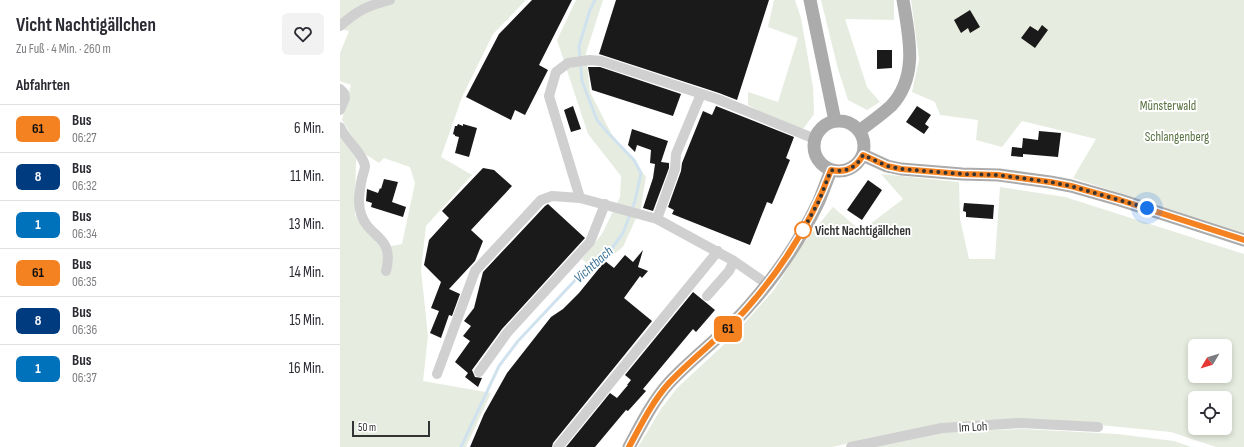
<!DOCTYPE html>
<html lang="de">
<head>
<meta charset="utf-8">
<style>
  body { margin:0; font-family:"Sofia Sans Condensed",sans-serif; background:#f2f2f3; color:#2b2b33; height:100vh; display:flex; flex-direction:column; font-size:15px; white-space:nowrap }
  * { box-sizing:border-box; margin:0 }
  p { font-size:13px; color:#7c7c81 }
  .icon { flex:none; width:22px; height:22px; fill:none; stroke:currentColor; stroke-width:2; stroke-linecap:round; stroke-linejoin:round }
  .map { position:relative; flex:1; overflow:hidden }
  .side { display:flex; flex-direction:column; background:#fff; width:340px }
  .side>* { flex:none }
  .badge { padding:0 8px; border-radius:6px; font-size:14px; line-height:26px }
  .needle { width:26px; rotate:232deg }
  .buttons { position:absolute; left:848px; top:339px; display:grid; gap:8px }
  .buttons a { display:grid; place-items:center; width:44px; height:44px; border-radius:6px; background:#fff; box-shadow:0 2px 6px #0003; font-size:20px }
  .scale { position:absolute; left:12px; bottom:10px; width:78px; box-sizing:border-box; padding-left:4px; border:2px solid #333; border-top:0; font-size:11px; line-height:14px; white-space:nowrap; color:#333; -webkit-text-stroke:3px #fff; paint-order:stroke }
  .you { position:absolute; width:20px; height:20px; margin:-10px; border:3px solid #fff; border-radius:50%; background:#1a73e8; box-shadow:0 0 0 6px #1a73e833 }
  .map>.badge { position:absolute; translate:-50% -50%; box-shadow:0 0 0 2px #fff }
  h2 { padding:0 16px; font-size:15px; line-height:36px }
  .round { display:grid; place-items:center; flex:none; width:42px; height:42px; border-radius:6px; background:#f2f2f3 }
  .summary { display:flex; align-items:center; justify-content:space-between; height:68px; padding:0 16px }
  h1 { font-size:19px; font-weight:700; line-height:30px }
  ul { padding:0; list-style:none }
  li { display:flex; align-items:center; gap:12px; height:48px; padding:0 16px; border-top:1px solid #e1e1e2 }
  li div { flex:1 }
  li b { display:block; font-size:15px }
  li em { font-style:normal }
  li .badge { min-width:44px; font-weight:700; text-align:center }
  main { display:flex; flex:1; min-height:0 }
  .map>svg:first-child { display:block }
  .green { fill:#e6ecdf; fill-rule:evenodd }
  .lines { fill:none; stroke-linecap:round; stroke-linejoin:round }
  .stream { stroke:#cfe2ee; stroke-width:3 }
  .building { fill:#1a1a1a }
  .minor { stroke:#d0d0d0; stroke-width:10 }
  .major { stroke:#ababab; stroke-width:13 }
  .line-casing { stroke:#fff; stroke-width:9 }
  .line { stroke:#f58220; stroke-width:6 }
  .walk { stroke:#333; stroke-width:4; stroke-dasharray:0 7.2 }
  .stop-dot { fill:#fff; stroke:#f58220; stroke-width:2 }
  .labels { text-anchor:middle; stroke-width:4; stroke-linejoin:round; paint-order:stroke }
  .park-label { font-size:13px; fill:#56703f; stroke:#fff }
  .stop-label { font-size:13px; font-weight:bold; fill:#333; stroke:#fff; text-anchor:start }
  .street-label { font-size:13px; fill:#333; stroke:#fff }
  .water-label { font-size:14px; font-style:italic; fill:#3f7597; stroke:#fff }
</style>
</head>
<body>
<main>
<section class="side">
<div class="summary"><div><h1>Vicht Nachtigällchen</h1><p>Zu Fuß · 4 Min. · 260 m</p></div><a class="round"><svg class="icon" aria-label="heart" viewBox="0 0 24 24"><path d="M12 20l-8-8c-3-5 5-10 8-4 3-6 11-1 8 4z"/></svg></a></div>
<h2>Abfahrten</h2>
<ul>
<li><span class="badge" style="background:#f58220;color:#111">61</span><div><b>Bus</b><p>06:27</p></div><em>6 Min.</em></li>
<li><span class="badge" style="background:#003b80;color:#fff">8</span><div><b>Bus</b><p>06:32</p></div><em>11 Min.</em></li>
<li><span class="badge" style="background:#0072bc;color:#fff">1</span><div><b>Bus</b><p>06:34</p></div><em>13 Min.</em></li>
<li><span class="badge" style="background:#f58220;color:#111">61</span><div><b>Bus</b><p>06:35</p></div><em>14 Min.</em></li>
<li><span class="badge" style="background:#003b80;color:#fff">8</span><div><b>Bus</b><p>06:36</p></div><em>15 Min.</em></li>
<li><span class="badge" style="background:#0072bc;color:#fff">1</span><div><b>Bus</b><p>06:37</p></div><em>16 Min.</em></li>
</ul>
</section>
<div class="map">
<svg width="904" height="447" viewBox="0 0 904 447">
  <rect width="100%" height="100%" fill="#fff"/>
  <path class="green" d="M 0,0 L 186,0 L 153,34 L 122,97 L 101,157 L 132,175 L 86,226 L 81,270 L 88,336 L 83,381 L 151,393 L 126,447 L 0,447 L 0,133 L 16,159 L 15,215 L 41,248 L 62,244 L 75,183 L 70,167 L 44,158 L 39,163 L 22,152 L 2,120 L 11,85 L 0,81 L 0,53 L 9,31 L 0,29 Z
    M 236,0 L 263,0 L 246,53 L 250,92 L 271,133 L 306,177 L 301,207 L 283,247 L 265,261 L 255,270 L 242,259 L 262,234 L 280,197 L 281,176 L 248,134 L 217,40 Z
    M 434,0 L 455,0 L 461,18 L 473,87 L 474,114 L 463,129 L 432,118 L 408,105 L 408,92 L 438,102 L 458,38 L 428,27 Z
    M 481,0 L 554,0 L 554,20 L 505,19 L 527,87 L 540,102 L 527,110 L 508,100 L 498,69 Z
    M 571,0 L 904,0 L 904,233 L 733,178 L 756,139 L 682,121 L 662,147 L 636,140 L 638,120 L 600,115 L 595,102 L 572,92 L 579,59 Z
    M 541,174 L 619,182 L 620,219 L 629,259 L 655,259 L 660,187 L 725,197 L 904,254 L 904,447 L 876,447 L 831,432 L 739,423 L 565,431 L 492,447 L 298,447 L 321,409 L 337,388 L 392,337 L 434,290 L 462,245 L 493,207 L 521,231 L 563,199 ZM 855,346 L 885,346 L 885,376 L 855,376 ZM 855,398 L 885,398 L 885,428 L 855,428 Z
    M 683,429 L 777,434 L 834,441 L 851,447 L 522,447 L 611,431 Z"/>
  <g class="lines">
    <path class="stream" d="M 121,447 L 159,366 L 178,341 L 240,275 L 272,248 L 283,233 L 295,201 L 301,173 L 294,160 L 268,133 L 257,120 L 242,81 L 239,46 L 250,10 L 255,0"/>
  </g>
  <path class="building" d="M 192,0 L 232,0 L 199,65 L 208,70 L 185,115 L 175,110 L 171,120 L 126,97 L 159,34 Z
    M 276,0 L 429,0 L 397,100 L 379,93 L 259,54 Z
    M 630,10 L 640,27 L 630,33 L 628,28 L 621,33 L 614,20 Z
    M 702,25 L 708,30 L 695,48 L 681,38 L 690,26 L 698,31 Z
    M 537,50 L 552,50 L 552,68 L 537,69 Z
    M 248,67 L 260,67 L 341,94 L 333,116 L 252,90 Z
    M 233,106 L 241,129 L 231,132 L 224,110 Z
    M 376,106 L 454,137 L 446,158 L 450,160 L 432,204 L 427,202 L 410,245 L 332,214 L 334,210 L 328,207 L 341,171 L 342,163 L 363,111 L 372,115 Z
    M 577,106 L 591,115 L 585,124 L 589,127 L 584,134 L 566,122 Z
    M 118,124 L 123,126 L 123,124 L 137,128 L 129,157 L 115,153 L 119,137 L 115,136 L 115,135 L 113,134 L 115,126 L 117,126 Z
    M 292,129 L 328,141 L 321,162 L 329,163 L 329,168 L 313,211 L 303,208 L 313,178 L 315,164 L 310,163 L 311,150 L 297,145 L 295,152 L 288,145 Z
    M 699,131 L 721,133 L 718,157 L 683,154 L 683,157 L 671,156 L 672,147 L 682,148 L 683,138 L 698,140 Z
    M 143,168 L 154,170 L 172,186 L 131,230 L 143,241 L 135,261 L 109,289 L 120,294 L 112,316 L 109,315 L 101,338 L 90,333 L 99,311 L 91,308 L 101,282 L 84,265 L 89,240 L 109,218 L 102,211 Z
    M 44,179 L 58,182 L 52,202 L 66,207 L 63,217 L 31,207 L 32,203 L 26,201 L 27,189 L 38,193 L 40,188 L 41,189 Z
    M 528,180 L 542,190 L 522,220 L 507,210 Z
    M 624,203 L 654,205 L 653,219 L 626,217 L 626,212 L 623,211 Z
    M 208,204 L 245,238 L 162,329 L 132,370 L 135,377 L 142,378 L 138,387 L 125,377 L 128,373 L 115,362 L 130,341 L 123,336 L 131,326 L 124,321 L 134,308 L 143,272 L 205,206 Z
    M 303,250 L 298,267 L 308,271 L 302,278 L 300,276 L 284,298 L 312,321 L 213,443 L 212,447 L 130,447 L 144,414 L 167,373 L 211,317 L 223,309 L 239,293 L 265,261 L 274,268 L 285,255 L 293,262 Z
    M 353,292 L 375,310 L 356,332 L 353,329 L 303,389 L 306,391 L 288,411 L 286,410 L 255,447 L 226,447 L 270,393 L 277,398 L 288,385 L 287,385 L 291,380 L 285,375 Z"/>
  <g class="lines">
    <path class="minor" d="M 0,26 C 18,10 27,6 50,0
      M 0,89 L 4,93 L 5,98 L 0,110
      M 0,127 C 5,139 23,154 25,166 C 25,169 23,174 22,178 C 20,190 17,201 21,214 C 29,239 55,235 46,271
      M 240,198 L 209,96 L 216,72 L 228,63 L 250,60 L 261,61 L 377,99 L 475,139
      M 317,219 L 335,169 L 336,154 L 361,94
      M 367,296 L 389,271 L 394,261
      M 139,372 L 167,333 L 250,242 L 265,204
      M 97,374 L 135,271 L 201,200 L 212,196 L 240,198 L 317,219 L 394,261 L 427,284
      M 218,447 L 378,251
      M 511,447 L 602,428 L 680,423 L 758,427"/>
    <path class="major" d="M 470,0 L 495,121
      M474 146a25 25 0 1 1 50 0a25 25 0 1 1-50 0Z
      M 519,131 C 530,123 541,115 551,106 C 579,76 569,36 563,0
      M 523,155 L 547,166 L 561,169 L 622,174 L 659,175 L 710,182 L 731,186 L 780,200 L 904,240
      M 289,447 C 301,425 312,402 329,383 C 354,356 384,335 408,307 C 436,276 461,239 479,201 C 483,191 487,181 491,170"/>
  </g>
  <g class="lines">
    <g class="line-casing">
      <path id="line" d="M 289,447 C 301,425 312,402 329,383 C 354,356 384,335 408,307 C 443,267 472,221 491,170 C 505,173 516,168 523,155 L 547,166 L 561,169 L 622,174 L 658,175 L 710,182 L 731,186 L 780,200 L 904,240"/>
    </g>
    <use href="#line" class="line"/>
    <path class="walk" d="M 463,230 L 462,232 L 479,201 L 491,170 C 505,173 516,168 523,155 L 547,166 L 561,169 L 622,174 L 658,175 L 710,182 L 731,186 L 807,208"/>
  </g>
  <circle class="stop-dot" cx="463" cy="230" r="8"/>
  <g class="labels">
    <g class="park-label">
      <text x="828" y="110">Münsterwald</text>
      <text x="837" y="141">Schlangenberg</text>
    </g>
    <g class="stop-label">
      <text x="475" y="235">Vicht Nachtigällchen</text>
    </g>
    <g class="street-label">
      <text transform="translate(633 426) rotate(-3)" y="5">Im Loh</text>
    </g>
    <g class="water-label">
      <text transform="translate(253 264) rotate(-42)" y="5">Vichtbach</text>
    </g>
  </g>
</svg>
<div class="buttons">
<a><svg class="needle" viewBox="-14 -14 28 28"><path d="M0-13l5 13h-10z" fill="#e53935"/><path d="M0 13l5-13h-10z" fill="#7c7c81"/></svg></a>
<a><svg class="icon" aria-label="locate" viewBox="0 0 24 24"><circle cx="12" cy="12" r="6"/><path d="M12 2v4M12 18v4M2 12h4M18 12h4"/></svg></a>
</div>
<div class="scale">50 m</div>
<div class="you" style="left:807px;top:208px"></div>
<b class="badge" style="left:388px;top:329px;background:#f58220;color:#111">61</b>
</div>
</main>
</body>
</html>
